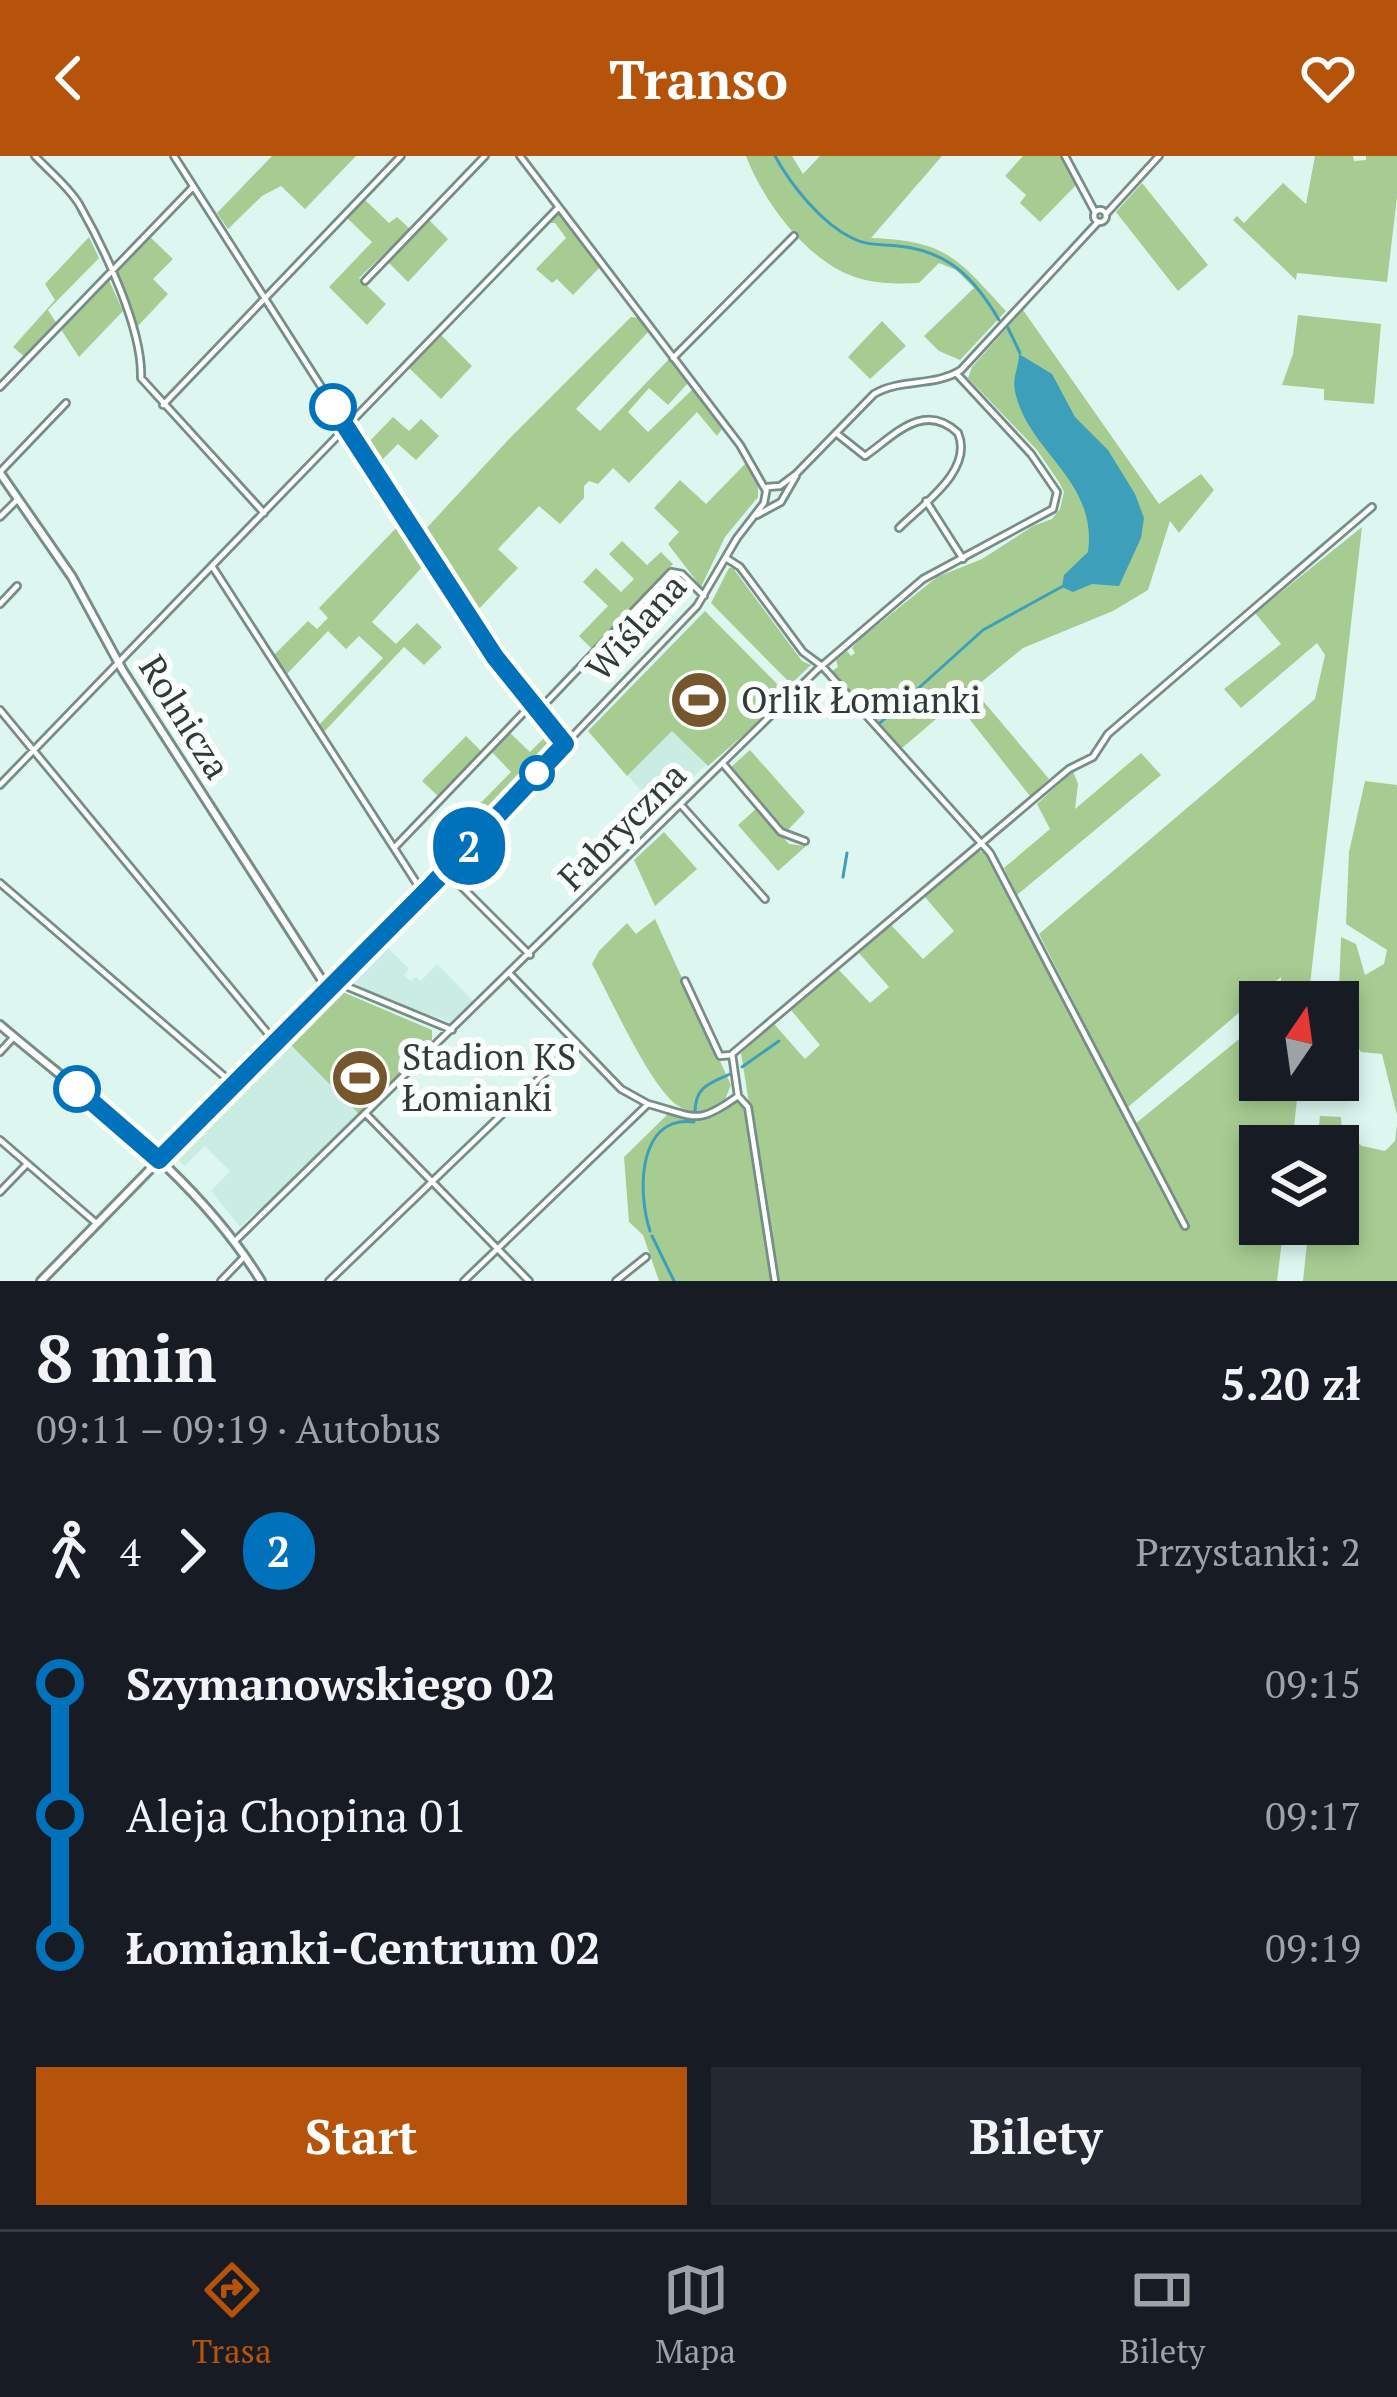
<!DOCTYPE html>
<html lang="pl">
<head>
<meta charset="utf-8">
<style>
  body { margin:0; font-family:"PT Serif",serif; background:#242831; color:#f1f3f6; height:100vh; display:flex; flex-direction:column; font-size:45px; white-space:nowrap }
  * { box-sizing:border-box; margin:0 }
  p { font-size:39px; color:#9ea1a6 }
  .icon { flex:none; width:66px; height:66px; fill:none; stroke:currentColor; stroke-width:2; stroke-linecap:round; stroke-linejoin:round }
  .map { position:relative; height:1125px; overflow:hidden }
  .drawer { display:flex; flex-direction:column; background:#171b24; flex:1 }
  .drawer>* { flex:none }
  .badge { padding:0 24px; border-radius:39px; font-size:42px; line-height:78px }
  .needle { width:78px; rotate:13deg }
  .buttons { position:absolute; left:1239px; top:825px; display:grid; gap:24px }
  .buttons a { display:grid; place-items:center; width:120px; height:120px; border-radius:0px; background:#171b24; box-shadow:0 6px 18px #0003; font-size:60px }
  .map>.badge { position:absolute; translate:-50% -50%; box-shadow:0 0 0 6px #fff }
  .legs { display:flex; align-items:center; gap:18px; height:132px; padding:0 36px; font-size:39px }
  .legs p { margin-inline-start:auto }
  .head { display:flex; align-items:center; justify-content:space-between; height:204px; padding:0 36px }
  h1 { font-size:66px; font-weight:800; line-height:90px }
  .primary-button { display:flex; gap:24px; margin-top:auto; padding:24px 36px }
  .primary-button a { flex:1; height:138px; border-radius:0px; background:#b45309; color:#fff; font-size:48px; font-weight:800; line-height:138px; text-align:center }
  .primary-button a+a { background:#242831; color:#f1f3f6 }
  ul { padding:0 36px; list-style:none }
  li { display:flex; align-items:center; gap:42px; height:132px; font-size:45px }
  li i { display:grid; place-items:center; width:18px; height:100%; margin:0 15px; background:currentColor }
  li i::after { content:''; width:30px; height:30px; margin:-15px; border:9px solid; border-radius:50%; background:#171b24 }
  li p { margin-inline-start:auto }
  li:first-child i { background:linear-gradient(#0000 50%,currentColor 0) }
  li:last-child i { background:linear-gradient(currentColor 50%,#0000 0) }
  header { display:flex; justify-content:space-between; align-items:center; height:156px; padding:0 36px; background:#b45309; color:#fff; font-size:54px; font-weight:800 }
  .menu { display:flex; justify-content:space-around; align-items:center; height:168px; border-top:3px solid #363941; background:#171b24; font-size:33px; color:#9ea1a6 }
  .menu a { display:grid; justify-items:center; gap:6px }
  .menu .selected { color:#b45309 }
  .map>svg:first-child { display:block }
  .built { fill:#c9ede3 }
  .green { fill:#a6cc92 }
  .water { fill:#3e9fba }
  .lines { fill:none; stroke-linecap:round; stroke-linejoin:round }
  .stream { stroke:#3e9fba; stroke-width:3 }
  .minor-casing { stroke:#768e87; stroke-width:10 }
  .tertiary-casing { stroke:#768e87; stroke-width:12 }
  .minor { stroke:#fff; stroke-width:4.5 }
  .tertiary { stroke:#fff; stroke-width:6 }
  .line-1-casing { stroke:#fff; stroke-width:27 }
  .line-1 { stroke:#0072bc; stroke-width:18 }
  .stop-1-dot { fill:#fff; stroke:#0072bc; stroke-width:6 }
  .labels { text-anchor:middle; stroke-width:12; stroke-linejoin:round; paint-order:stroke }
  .street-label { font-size:36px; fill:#303b38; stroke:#fafffd }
  .poi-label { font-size:36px; fill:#303b38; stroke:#fafffd; text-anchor:start }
</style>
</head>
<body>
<header><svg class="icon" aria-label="back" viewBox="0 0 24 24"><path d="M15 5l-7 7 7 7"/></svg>Transo<svg class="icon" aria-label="heart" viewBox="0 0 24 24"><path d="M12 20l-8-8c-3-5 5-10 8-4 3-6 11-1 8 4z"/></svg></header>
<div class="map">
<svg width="1397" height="1125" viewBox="0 0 1397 1125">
  <rect width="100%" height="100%" fill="#ddf7f0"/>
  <path class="built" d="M 672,574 L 706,609 L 660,655 L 627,619 Z
    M 384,788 L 409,813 L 404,819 L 411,825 L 416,821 L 421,825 L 437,808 L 474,846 L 453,867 L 348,829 Z
    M 286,884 L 360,959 L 240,1071 L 211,1035 L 230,1015 L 205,990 L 184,1010 L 172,997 Z"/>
  <path class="green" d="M 272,0 L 356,0 L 305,53 L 281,30 L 262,40 L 228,73 L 217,57 Z
    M 746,0 L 792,0 L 803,18 L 820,0 L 942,0 L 871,82 C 947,85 957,102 1006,155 L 960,204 L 939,195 L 924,180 L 974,132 L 956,114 L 939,107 L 919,127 C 897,128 874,128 852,120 C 806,103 763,45 746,0 Z
    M 1023,0 L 1062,0 L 1078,27 L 1040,66 L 1020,47 L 1026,39 L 1005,20 Z
    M 1315,0 L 1353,0 L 1354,5 L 1366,4 L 1366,0 L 1397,0 L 1397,41 L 1387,126 L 1297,117 L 1296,124 L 1233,64 L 1237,60 L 1244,67 L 1283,27 L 1306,48 Z
    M 1142,27 L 1208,109 L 1178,135 L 1116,56 Z
    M 364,43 L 389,67 L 397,61 L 410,73 L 359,122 L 386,148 L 367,169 L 329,131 L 372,86 L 346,61 Z
    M 559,56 L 600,111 L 573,139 L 557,123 L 552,127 L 536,113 L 566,82 L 555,67 L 549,67 Z
    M 429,64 L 448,83 L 408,126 L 388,106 Z
    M 149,80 L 173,103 L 153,123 L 168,138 L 137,171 L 114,116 Z
    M 89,81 L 99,102 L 48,154 L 57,168 L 25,201 L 13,191 L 55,144 L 45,128 Z
    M 108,122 L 123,155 L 79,201 L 60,172 Z
    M 1023,154 L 1159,348 L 1201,318 L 1214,334 L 1179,377 L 1170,365 L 1148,434 L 1113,455 L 1023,492 L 973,533 L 1049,623 L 1030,640 L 956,546 L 902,592 L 832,515 L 838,511 L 836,504 L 847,495 L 851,500 L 855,497 L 852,492 L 860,483 L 937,421 L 982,403 L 1033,370 L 1052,363 L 1060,353 L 1064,336 L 1059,326 L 1037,294 L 968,222 L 972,211 Z
    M 1298,159 L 1381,168 L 1374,248 L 1324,244 L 1324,233 L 1282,229 L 1293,198 Z
    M 631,161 L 638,162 L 649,175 L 576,253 L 600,275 L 670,202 L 688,227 L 668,249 L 649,232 L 628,256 L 648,276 L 693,233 L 722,273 L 717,280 L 697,256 L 629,327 L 613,312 L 598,328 L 589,325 L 584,330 L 584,342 L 560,368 L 539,350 L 498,393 L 518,412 L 474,458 L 422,377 L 510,282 Z
    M 882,165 L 906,190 L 870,223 L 848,201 Z
    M 441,179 L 472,210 L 441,243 L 409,212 Z
    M 393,261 L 409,275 L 421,263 L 439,280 L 416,304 L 398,288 L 378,308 L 366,289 Z
    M 746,307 L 758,324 L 758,341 L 725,381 L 701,431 L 668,388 L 679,376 L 654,352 L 680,324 L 706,348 Z
    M 400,368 L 425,408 L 372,466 L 396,488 L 417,467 L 442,491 L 424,509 L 404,491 L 322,578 L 317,571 L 383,502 L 359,480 L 346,493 L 328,475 L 285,520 L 273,500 L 308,465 L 317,473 L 328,462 L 319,452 Z
    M 1362,371 L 1308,846 L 1280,846 L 1281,821 L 1127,952 L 1039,778 L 1315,543 L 1325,499 L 1317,487 L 1241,552 L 1224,533 L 1281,488 L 1255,457 Z
    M 622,385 L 647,409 L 661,396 L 673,408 L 593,494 L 579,480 L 608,450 L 583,426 L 596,412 L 621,436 L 634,423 L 609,398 Z
    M 729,412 L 733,412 L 802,505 L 811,509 L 791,528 L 711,447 Z
    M 705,455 L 784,535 L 772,554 L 708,610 L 672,575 L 627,620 L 588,575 Z
    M 510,577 L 530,596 L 548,578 L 554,591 L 523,618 L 467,683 L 456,672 L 511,616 L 492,596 Z
    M 466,580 L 482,596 L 439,641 L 422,625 Z
    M 750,594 L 805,656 L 787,675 L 731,611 Z
    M 1141,597 L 1161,619 L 1017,739 L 1004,712 L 1050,673 L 1037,648 L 1073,615 L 1078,628 L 1075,653 Z
    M 1365,625 L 1397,629 L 1397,959 L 1382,898 L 1361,896 L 1338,861 L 1341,781 L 1356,788 L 1365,819 L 1384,808 L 1387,794 L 1346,768 L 1349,696 Z
    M 757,652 L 789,688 L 806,690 L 778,715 L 738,669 Z
    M 664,676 L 697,713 L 655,750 L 634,704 Z
    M 979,695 L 985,697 L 1021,766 L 1024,764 L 1172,1056 L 1174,1042 L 1135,968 L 1260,866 L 1260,924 L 1299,924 L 1292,990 L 1260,990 L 1260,1068 L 1284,1068 L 1277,1125 L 777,1125 L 741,897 L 774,868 L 805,903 L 820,889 L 791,854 L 839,814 L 870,847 L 889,831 L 858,796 L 891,769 L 923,803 L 954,775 L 925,741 Z
    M 655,763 L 731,929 L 724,946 C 710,954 696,960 680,951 C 652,936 610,840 592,808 L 599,795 L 627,767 L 636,778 Z
    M 338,834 L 432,874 L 432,885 L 360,959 L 286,884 Z
    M 737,946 L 743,950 L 773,1125 L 659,1125 L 643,1079 L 629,1066 L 624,1001 L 668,958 C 704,969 707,967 737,946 Z
    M 1320,960 L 1341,961 L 1342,977 L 1362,990 L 1385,995 L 1395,985 L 1397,969 L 1397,1125 L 1303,1125 L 1309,1068 L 1338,1068 L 1338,990 L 1317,990 Z"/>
  <path class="water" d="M 1019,198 L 1052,218 L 1075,261 L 1108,294 L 1135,338 L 1144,362 L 1141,382 L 1119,430 L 1092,428 L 1073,436 L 1062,431 L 1064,419 L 1088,396 C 1098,323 1027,296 1015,235 C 1012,221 1019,211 1019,198 Z"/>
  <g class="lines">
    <path class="stream" d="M 775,0 C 791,29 821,67 852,82 C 867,90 882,88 898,90 C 949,95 975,123 999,164
      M 1008,172 L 1020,197
      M 880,567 L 983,474 L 1065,429
      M 843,721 L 847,697
      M 742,911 L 779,885
      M 695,956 C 695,928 713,927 734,916
      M 650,1075 C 637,1035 638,959 694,966
      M 652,1080 L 674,1125"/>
    <g class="minor-casing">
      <path id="minor" d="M 35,0 C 49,15 68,30 79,48 C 104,92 143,173 141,222 L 264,357
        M 174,0 L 470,464 L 499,508 L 565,588
        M 520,0 L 740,289 L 765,333
        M 1065,0 L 1095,56
        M1094 60a6 6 0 1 1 12 0a6 6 0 1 1-12 0Z
        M 1106,58 L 1159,0
        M 365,125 L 485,0
        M 673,202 L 794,80
        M 0,231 L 193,31
        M 163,249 L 401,0
        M 836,277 L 865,300 C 893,281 923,244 958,277 C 974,314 923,348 899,372
        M 0,316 L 66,247
        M 926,345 L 963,403
        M 757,359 L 781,346 L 796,320
        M 0,361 L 17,344
        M 726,402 L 740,411 L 803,496 L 822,510 L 990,697 L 1185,1070
        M 212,410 L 423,737
        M 0,448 L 17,430
        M 0,554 L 275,886
        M 539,554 L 671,416 L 682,418 L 704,440
        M 724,609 L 781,676 L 805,685
        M 0,629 L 559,51
        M 681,649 L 765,743
        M 395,691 L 532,548
        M 445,714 L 530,799
        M 0,727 L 232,927
        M 510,818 L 621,933 L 648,948
        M 685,825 L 720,900 L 731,899
        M 336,826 L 452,874
        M 327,832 L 423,737 L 697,450 L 737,382 L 764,347 L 767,331 L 780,330 L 796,318 L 874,238 C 901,222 935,231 961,214 L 1098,66
        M 0,896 L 12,883
        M 738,940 L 748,951 L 775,1125
        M 367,959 L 529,1125
        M 0,984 L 96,1067
        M 0,1036 L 27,1008
        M 235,1085 L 817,514 L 923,423 L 1053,353 L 1057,336 L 1031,298 L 956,217
        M 221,1125 L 245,1100
        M 329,1125 L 576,887
        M 464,1125 L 648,948 C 697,961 696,970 738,940 L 732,898 L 1069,613 L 1093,601 L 1108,578 L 1372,351
        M 616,1125 L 646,1101"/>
    </g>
    <g class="tertiary-casing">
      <path id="tertiary" d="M 0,317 L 72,421 L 123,515 L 327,832 L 41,1125
        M 0,869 C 93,948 196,1019 261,1125"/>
    </g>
    <use href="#minor" class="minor"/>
    <use href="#tertiary" class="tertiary"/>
  </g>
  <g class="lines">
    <g class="line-1-casing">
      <path id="line-1" d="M 77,933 L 159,1004 L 431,730 L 565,588 L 495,501 L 333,251"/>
    </g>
    <use href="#line-1" class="line-1"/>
  </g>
  <defs>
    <g id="stadium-disc" transform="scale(3)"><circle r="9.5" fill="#76562c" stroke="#fafffd"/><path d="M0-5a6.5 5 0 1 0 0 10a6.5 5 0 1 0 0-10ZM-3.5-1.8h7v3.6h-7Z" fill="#fff"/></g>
  </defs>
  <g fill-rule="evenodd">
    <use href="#stadium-disc" x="699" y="544"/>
    <use href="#stadium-disc" x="360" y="922"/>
  </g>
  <g class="stop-1-dot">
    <circle cx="333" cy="251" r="21"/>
    <circle cx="537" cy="617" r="15"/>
    <circle cx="77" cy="933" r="21"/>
  </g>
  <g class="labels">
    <g class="street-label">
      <text transform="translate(636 471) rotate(-48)" y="13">Wiślana</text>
      <text transform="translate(185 561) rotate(58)" y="13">Rolnicza</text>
      <text transform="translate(622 670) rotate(-45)" y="13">Fabryczna</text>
    </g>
    <g class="poi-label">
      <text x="741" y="557">Orlik Łomianki</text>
      <text x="402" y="914">Stadion KS<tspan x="402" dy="41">Łomianki</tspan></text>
    </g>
  </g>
</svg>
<div class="buttons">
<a><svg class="needle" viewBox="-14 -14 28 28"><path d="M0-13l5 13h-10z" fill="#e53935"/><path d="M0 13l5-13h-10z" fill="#9ea1a6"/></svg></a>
<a><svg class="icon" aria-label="layers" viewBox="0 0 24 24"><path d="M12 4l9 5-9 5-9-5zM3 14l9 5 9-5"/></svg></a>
</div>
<b class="badge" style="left:469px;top:690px;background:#0072bc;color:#fff">2</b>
</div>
<section class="drawer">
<div class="head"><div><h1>8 min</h1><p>09:11 – 09:19 · Autobus</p></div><b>5.20 zł</b></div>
<div class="legs"><svg class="icon" aria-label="walk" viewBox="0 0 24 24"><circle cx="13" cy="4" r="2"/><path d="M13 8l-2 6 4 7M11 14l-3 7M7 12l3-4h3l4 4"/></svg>4<svg class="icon" aria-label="forward" viewBox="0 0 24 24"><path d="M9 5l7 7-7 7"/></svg><b class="badge" style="background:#0072bc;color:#fff">2</b><p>Przystanki: 2</p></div>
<ul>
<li><i style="color:#0072bc"></i><b>Szymanowskiego 02</b><p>09:15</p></li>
<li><i style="color:#0072bc"></i><span>Aleja Chopina 01</span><p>09:17</p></li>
<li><i style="color:#0072bc"></i><b>Łomianki-Centrum 02</b><p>09:19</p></li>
</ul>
<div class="primary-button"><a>Start</a><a>Bilety</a></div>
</section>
<nav class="menu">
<a class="selected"><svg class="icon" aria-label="directions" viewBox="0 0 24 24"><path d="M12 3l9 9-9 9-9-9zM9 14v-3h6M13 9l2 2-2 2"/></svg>Trasa</a>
<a><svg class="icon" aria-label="map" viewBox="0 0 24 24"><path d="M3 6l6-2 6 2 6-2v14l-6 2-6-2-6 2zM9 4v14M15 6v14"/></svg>Mapa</a>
<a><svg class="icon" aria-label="tickets" viewBox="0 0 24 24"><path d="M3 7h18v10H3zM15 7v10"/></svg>Bilety</a>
</nav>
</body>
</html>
